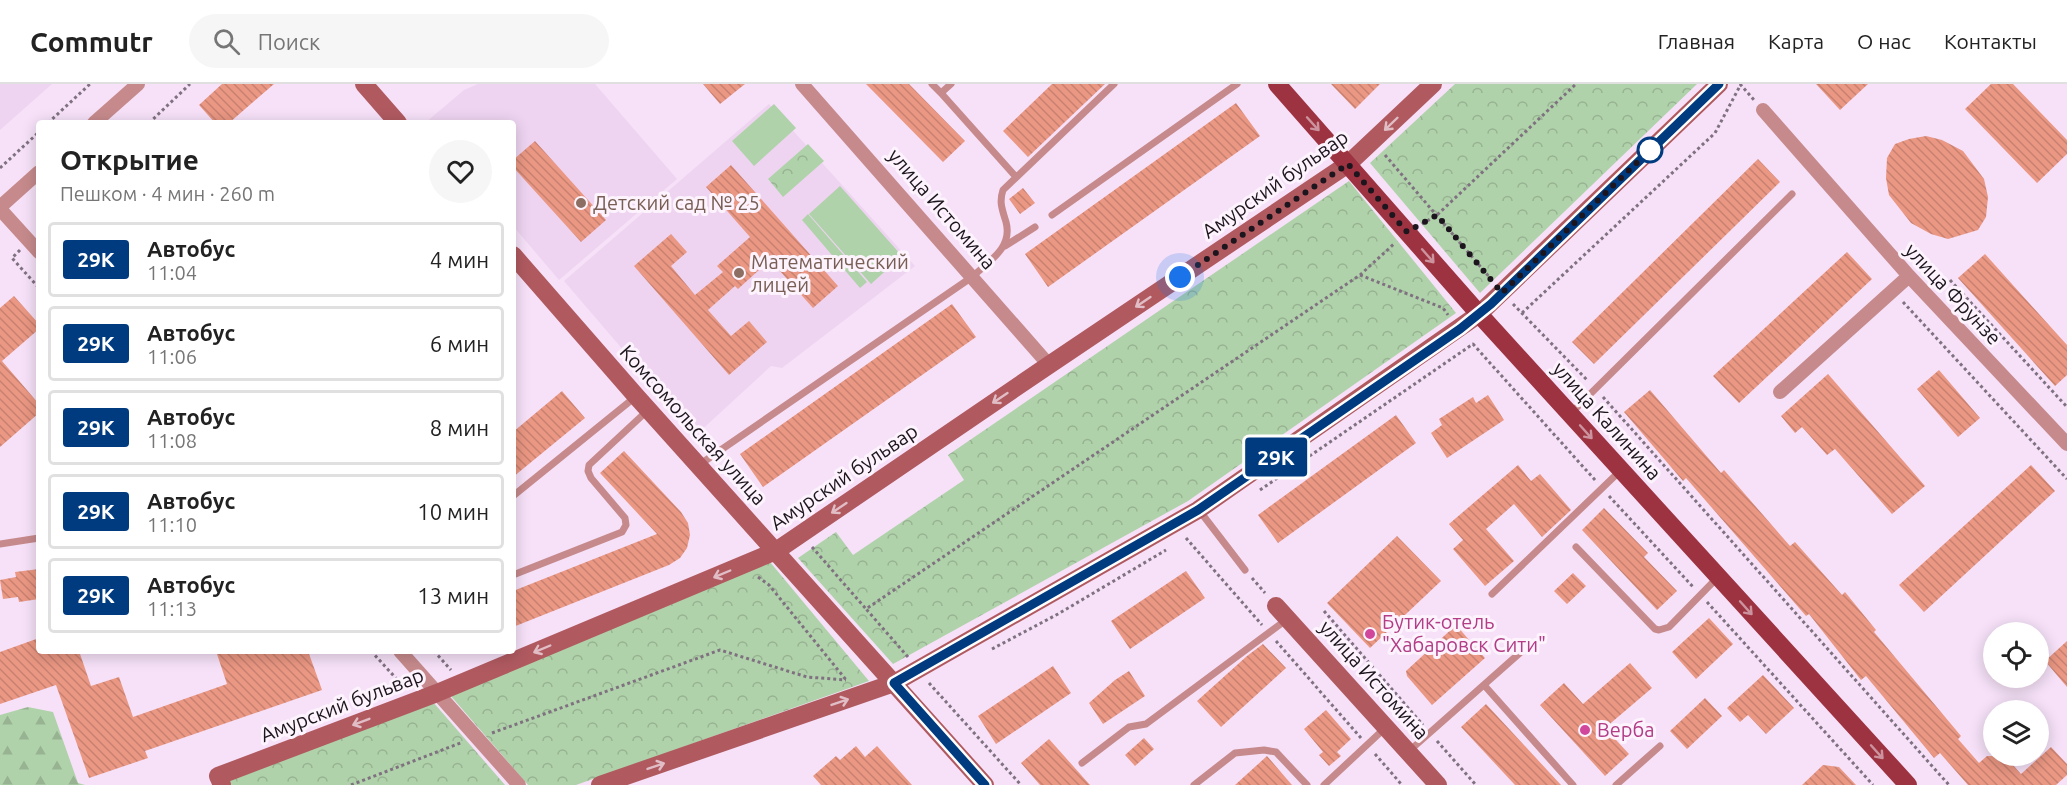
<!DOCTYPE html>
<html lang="ru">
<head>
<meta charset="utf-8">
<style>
  body { margin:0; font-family:Ubuntu,sans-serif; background:#f6f6f6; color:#222; height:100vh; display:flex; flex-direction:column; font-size:22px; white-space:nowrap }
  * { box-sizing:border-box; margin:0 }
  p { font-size:20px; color:#767676 }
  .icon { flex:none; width:33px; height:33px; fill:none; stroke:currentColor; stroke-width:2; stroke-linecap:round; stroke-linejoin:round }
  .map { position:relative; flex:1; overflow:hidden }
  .drawer { position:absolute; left:36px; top:36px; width:480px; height:534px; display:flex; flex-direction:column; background:#fff; border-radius:6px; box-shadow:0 3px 15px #0003 }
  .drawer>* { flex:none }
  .badge { padding:0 12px; border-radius:4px; font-size:21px; line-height:39px }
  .controls { position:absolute; left:1983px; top:538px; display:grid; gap:12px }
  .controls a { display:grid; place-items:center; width:66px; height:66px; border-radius:50%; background:#fff; box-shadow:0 3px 15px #0003; font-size:30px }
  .you { position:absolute; width:30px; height:30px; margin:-15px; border:4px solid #fff; border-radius:50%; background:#1a73e8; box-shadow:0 0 0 9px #1a73e833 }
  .map>.badge { position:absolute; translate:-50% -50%; box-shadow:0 0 0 3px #fff }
  .round { display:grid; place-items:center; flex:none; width:63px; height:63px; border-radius:32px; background:#f6f6f6 }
  .headline { display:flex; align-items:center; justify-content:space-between; height:102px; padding:0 24px }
  h1 { font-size:28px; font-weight:700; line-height:45px }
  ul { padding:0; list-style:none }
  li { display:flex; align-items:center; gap:18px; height:75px; margin:0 12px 9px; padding:0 12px; border:3px solid #e0e0e0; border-radius:6px }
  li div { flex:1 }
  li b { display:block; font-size:22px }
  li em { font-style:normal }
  li .badge { min-width:66px; font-weight:700; text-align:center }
  header { display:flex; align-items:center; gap:36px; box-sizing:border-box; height:84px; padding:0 30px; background:#fff; border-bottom:2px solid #e0e0e0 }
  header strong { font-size:28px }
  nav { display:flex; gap:33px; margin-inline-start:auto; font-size:21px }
  .search { width:420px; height:54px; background:#f6f6f6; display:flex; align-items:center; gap:15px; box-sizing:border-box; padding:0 21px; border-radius:33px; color:#767676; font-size:22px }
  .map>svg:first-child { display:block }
  .built { fill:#eed4f1 }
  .forest { fill:url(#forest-firs) }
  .park { fill:url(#park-crowns) }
  .garden { fill:#b0d2aa }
  .building { fill:url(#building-back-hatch) }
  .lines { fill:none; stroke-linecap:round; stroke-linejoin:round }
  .path { stroke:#7f7180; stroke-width:3; stroke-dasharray:3 3; stroke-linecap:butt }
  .lane { stroke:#c68a8c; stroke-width:7 }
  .street { stroke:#c68a8c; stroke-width:14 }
  .secondary { stroke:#b05a60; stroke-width:18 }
  .primary { stroke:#9d3341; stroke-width:18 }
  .oneway { stroke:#cc939f }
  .oneway2 { stroke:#e1bdc6 }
  .line-casing { stroke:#fff; stroke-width:14 }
  .line { stroke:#003b80; stroke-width:9 }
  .walk { stroke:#1c151d; stroke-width:6; stroke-dasharray:0 10.8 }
  .stop-dot { fill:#fff; stroke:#003b80; stroke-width:3 }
  .education-dot { fill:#8d6e63; stroke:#fcf3fd; stroke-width:2 }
  .hotel-dot { fill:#d1479c; stroke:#fcf3fd; stroke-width:2 }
  .labels { text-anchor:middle; stroke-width:6; stroke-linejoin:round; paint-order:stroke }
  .street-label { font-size:20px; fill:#1c151d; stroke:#fcf3fd }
  .education-label { font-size:20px; fill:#785e54; stroke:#fcf3fd; text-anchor:start }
  .hotel-label { font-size:20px; fill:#b23c85; stroke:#fcf3fd; text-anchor:start }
</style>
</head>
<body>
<header>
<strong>Commutr</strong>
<div class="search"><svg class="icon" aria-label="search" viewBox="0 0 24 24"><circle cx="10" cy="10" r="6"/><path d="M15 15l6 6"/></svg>Поиск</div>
<nav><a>Главная</a><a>Карта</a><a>О нас</a><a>Контакты</a></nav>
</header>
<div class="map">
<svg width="2067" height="701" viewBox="0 0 2067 701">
  <defs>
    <pattern id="forest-firs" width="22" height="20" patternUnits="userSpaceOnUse" patternTransform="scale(1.5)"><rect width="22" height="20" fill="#b0d2aa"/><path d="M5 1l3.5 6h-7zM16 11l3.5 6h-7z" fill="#97b392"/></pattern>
    <pattern id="park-crowns" width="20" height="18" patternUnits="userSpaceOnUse" patternTransform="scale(1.5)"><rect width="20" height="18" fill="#b0d2aa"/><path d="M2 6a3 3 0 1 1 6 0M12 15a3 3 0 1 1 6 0" fill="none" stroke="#97b392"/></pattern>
    <pattern id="building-back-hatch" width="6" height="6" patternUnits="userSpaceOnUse" patternTransform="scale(1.5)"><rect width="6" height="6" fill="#ea9783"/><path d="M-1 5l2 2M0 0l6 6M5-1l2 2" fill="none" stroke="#c88171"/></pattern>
  </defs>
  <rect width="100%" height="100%" fill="#f6e1f8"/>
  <path class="built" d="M 0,0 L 52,0 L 0,46 Z
    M 478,0 L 595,0 L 677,95 L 559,196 L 513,142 L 513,39 L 425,39 L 464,6 Z
    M 769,20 L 915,182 L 782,284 L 771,282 L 696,351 L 564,197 Z"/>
  <path class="forest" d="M 28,623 L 53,628 L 78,699 L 85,701 L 0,701 L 0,631 Z"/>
  <path class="park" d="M 1455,0 L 1697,0 L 1480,209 L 1370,79 Z
    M 808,60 L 824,77 L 783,113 L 768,95 Z
    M 1349,97 L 1456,229 L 1188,417 L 893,580 L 798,474 L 836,448 L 853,471 L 964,396 L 948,371 Z
    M 770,478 L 869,597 L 576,701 L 528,701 L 450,611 Z
    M 433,618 L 505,701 L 230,701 L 227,694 Z"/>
  <path class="garden" d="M 774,20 L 796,44 L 754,82 L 732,57 Z
    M 840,102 L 902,172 L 871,200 L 809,130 Z
    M 808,130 L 867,198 L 860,204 L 802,136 Z"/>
  <path class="building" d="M 222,0 L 274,0 L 229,39 L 215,39 L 199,21 Z
    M 703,0 L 745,0 L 720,20 Z
    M 866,0 L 909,0 L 965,57 L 943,78 Z
    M 1052,0 L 1105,0 L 1028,73 L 1003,47 Z
    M 1331,0 L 1380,0 L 1355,25 Z
    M 1816,0 L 1868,0 L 1840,26 Z
    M 1991,0 L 2013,0 L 2067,56 L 2067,70 L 2037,99 L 1965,25 Z
    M 1236,19 L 1260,52 L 1048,203 L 1025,170 Z
    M 1926,52 L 1942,56 L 1963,67 L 1984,95 L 1988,113 L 1986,133 L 1978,146 L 1948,155 L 1931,150 L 1911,139 L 1889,111 L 1886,94 L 1887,74 L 1895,60 L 1909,55 Z
    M 535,57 L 606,136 L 581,158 L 513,83 L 513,76 Z
    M 1758,75 L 1780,98 L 1594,280 L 1572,258 Z
    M 731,81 L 838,202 L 813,224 L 770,176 L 738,205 L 735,202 L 708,226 L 731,252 L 749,237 L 767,258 L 729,291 L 634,182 L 671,150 L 687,168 L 671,182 L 695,211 L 723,188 L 717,182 L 750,153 L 706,103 Z
    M 1023,104 L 1035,119 L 1020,130 L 1009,115 Z
    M 1847,168 L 1872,195 L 1739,319 L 1713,292 Z
    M 1985,170 L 2067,261 L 2067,291 L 2055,302 L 1958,194 Z
    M 14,212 L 39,240 L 39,245 L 2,277 L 39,320 L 39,329 L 0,363 L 0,224 Z
    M 952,220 L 976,253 L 763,403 L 740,370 Z
    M 1939,286 L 1980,334 L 1958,353 L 1917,305 Z
    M 1828,290 L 1925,402 L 1892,430 L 1835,365 L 1827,371 L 1802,343 L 1795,349 L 1781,332 Z
    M 1650,306 L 1721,389 L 1724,386 L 1790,462 L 1795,458 L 1842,511 L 1845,508 L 1876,546 L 1874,548 L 1961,652 L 1958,655 L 1979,679 L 1987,672 L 2005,672 L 2021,690 L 2051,663 L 2067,680 L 2067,691 L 2056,701 L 1968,701 L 1940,669 L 1934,674 L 1866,592 L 1861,596 L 1809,530 L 1806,532 L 1686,394 L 1683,397 L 1624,328 Z
    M 562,307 L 585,334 L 513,393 L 513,348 Z
    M 1488,311 L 1504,336 L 1447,374 L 1431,349 L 1442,341 L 1439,335 L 1473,313 L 1476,319 Z
    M 1396,331 L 1416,359 L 1278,459 L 1258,431 Z
    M 624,367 L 681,428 L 688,439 L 690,451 L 687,464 L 680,474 L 669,481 L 513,543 L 513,507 L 657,450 L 600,389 Z
    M 1518,381 L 1531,397 L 1540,390 L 1571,426 L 1542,453 L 1514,420 L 1486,445 L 1514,477 L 1485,502 L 1453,465 L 1463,456 L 1449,440 Z
    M 2031,381 L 2055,407 L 1924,528 L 1899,501 Z
    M 1604,424 L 1648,469 L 1644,473 L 1677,507 L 1657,526 L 1582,446 Z
    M 1397,452 L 1441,497 L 1370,564 L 1327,519 Z
    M 39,485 L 39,515 L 19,518 L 18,513 L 3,515 L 0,496 L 16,493 L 15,488 Z
    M 1186,487 L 1205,514 L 1130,565 L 1111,537 Z
    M 1573,489 L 1586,502 L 1567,520 L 1554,507 Z
    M 1709,534 L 1733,560 L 1696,595 L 1672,568 Z
    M 1456,541 L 1485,574 L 1432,621 L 1407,592 L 1406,587 Z
    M 39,554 L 39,567 L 79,567 L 91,602 L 119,593 L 133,633 L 227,600 L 216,567 L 308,567 L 322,606 L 145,667 L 148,674 L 89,694 L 56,601 L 0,620 L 0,568 Z
    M 2067,557 L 2067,603 L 2045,577 Z
    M 1263,560 L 1286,584 L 1221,643 L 1197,617 L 1247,572 Z
    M 1630,579 L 1652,604 L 1605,644 L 1629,670 L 1605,692 L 1540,621 L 1564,599 L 1583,620 Z
    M 1053,582 L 1071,609 L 996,660 L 978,632 Z
    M 1129,587 L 1145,612 L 1103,640 L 1089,619 L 1115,596 Z
    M 1763,591 L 1794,624 L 1766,650 L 1748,631 L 1740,638 L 1727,624 Z
    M 1705,614 L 1722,632 L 1687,665 L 1670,647 Z
    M 1486,620 L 1561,701 L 1515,701 L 1461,643 Z
    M 1326,626 L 1351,655 L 1337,668 L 1341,672 L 1329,682 L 1319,671 L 1323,668 L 1304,645 Z
    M 1144,654 L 1154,665 L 1135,682 L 1125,671 Z
    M 1049,655 L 1090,701 L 1040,701 L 1021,679 Z
    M 856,662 L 865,673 L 877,662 L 912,701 L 821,701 L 813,692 L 836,672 L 840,676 Z
    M 1267,672 L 1292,701 L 1235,701 Z
    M 1823,681 L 1839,683 L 1856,701 L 1802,701 Z"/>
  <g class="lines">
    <path class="path" d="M 1740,0 L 1754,16
      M 48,39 L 90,0
      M 149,39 L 190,0
      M 1385,71 L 1491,195
      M 0,84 L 39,48
      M 1422,140 L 1437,131 L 1576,0
      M 20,166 L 12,174 L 39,204
      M 1360,191 L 1443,224 L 1448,231
      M 1950,196 L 2067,323
      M 1903,218 L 2067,395
      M 1513,220 L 1588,297
      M 1522,229 L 1715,49 L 1741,0
      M 1603,313 L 1949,701
      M 1260,406 L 1473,260 L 1595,396
      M 1609,412 L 1694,504
      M 1186,454 L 1262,541
      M 812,463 L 866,525
      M 758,493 L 769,501 L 847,597
      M 1252,494 L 1265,509
      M 1707,518 L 1873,701
      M 1324,527 L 1423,641
      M 1276,557 L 1361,654
      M 992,565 L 1058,530 L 1166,466
      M 371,567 L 404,603
      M 434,567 L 451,586
      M 908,573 L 866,525 L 1360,191 L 1395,159
      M 929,599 L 1021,701
      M 492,649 L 720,566 L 807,593 L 846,596
      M 1437,657 L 1476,701
      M 1375,670 L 1402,701
      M 351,701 L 463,658"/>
    <path class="lane" d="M 932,0 L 941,9
      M 951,0 L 941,9 L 1016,93
      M 1052,131 L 1237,0
      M 1005,162 L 1035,143
      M 1570,330 L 1792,110
      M 699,381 L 972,193 C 989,177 1013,164 1006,138 C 1002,125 999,118 1003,106 L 1114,0
      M 513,412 L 634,314
      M 1199,426 L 1245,486
      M 0,460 L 39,454
      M 1576,463 L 1655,545 L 1659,546 L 1669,543 L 1718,493
      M 513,491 L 622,448 L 626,441 L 625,434 L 591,394 L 588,387 L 589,381 L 647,327
      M 1492,510 L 1621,386
      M 1484,601 L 1573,701
      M 1408,668 L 1530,560
      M 1082,679 L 1129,643 L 1146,640 L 1286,536
      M 1194,701 L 1235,669 L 1264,666 L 1276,668 L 1307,701
      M 1324,701 L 1384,645
      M 1616,701 L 1660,662"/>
    <path class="street" d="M 802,0 L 1049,281
      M 1763,26 L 1909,192 L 2067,360
      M 94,39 L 138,0
      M 0,123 L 39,88
      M 0,125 L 39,168
      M 1780,308 L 1909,192
      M 400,567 L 519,701"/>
    <path class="secondary" d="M 364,0 L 398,39
      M 513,171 L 636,312 L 985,701
      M 1276,522 L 1438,701
      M 222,701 L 218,692 L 437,609 L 776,467 L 1049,281 L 1348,80 L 1433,0
      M 600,701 L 894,599 L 1198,426 L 1479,230 L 1719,0"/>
    <path class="primary" d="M 1277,0 L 1479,230 L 1908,701"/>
  </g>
  <defs><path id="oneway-shaft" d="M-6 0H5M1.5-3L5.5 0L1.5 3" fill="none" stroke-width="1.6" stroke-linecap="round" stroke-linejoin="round" transform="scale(1.5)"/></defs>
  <g class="oneway">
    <use href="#oneway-shaft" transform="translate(1313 40) rotate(48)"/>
    <use href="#oneway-shaft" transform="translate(1428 172) rotate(49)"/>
    <use href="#oneway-shaft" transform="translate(1586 348) rotate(48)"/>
    <use href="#oneway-shaft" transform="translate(1746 524) rotate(48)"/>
    <use href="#oneway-shaft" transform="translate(1877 668) rotate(48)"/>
  </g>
  <g class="oneway2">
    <use href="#oneway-shaft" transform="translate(1391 40) rotate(136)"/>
    <use href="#oneway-shaft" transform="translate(1143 218) rotate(146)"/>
    <use href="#oneway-shaft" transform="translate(1000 314) rotate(146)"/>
    <use href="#oneway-shaft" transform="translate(839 424) rotate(146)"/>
    <use href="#oneway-shaft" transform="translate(722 490) rotate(157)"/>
    <use href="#oneway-shaft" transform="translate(542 565) rotate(157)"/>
    <use href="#oneway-shaft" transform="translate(840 618) rotate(-19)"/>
    <use href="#oneway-shaft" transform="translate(361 638) rotate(159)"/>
    <use href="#oneway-shaft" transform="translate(656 682) rotate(-19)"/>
  </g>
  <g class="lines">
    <g class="line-casing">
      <path id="line" d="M 985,701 L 894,599 L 1198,426 L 1460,245 L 1491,220 L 1719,0"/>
    </g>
    <use href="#line" class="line"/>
    <path class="walk" d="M 1180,193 L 1348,80 L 1407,148 L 1437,131 L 1502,209 L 1652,64 L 1650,66"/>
  </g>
  <circle class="stop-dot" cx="1650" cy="66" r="12"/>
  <g class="education-dot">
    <circle cx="581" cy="119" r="6"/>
    <circle cx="739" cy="189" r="6"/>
  </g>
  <g class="hotel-dot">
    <circle cx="1370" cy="550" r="6"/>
    <circle cx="1585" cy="646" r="6"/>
  </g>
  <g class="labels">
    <g class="street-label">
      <text transform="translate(1275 100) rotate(-35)" y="7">Амурский бульвар</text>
      <text transform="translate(942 125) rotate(49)" y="7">улица Истомина</text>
      <text transform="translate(1953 210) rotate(47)" y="7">улица Фрунзе</text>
      <text transform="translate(1607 337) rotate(48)" y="7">улица Калинина</text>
      <text transform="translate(693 341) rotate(48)" y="7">Комсомольская улица</text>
      <text transform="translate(844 393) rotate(-34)" y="7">Амурский бульвар</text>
      <text transform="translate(1374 596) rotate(48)" y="7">улица Истомина</text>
      <text transform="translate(342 621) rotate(-21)" y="7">Амурский бульвар</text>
    </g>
    <g class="education-label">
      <text x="593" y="126">Детский сад № 25</text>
      <text x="751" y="185">Математический<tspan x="751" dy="23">лицей</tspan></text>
    </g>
    <g class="hotel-label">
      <text x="1382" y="545">Бутик-отель<tspan x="1382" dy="23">"Хабаровск Сити"</tspan></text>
      <text x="1597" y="653">Верба</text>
    </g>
  </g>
</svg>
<div class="controls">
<a><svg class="icon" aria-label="locate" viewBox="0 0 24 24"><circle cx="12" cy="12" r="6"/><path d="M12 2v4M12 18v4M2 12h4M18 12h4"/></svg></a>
<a><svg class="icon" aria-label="layers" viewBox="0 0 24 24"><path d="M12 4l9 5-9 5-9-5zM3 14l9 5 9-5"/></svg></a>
</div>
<div class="you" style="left:1180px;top:193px"></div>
<b class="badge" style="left:1276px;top:373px;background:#003b80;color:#fff">29К</b>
<section class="drawer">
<div class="headline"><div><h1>Открытие</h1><p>Пешком · 4 мин · 260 m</p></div><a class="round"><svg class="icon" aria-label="heart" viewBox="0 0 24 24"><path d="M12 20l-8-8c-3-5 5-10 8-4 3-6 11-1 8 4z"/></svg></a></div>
<ul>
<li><span class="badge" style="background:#003b80;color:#fff">29К</span><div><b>Автобус</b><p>11:04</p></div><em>4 мин</em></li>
<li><span class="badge" style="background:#003b80;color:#fff">29К</span><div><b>Автобус</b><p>11:06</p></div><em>6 мин</em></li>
<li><span class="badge" style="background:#003b80;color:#fff">29К</span><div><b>Автобус</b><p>11:08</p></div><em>8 мин</em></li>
<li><span class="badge" style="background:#003b80;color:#fff">29К</span><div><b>Автобус</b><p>11:10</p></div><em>10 мин</em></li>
<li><span class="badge" style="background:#003b80;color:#fff">29К</span><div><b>Автобус</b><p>11:13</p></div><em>13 мин</em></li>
</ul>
</section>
</div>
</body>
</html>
